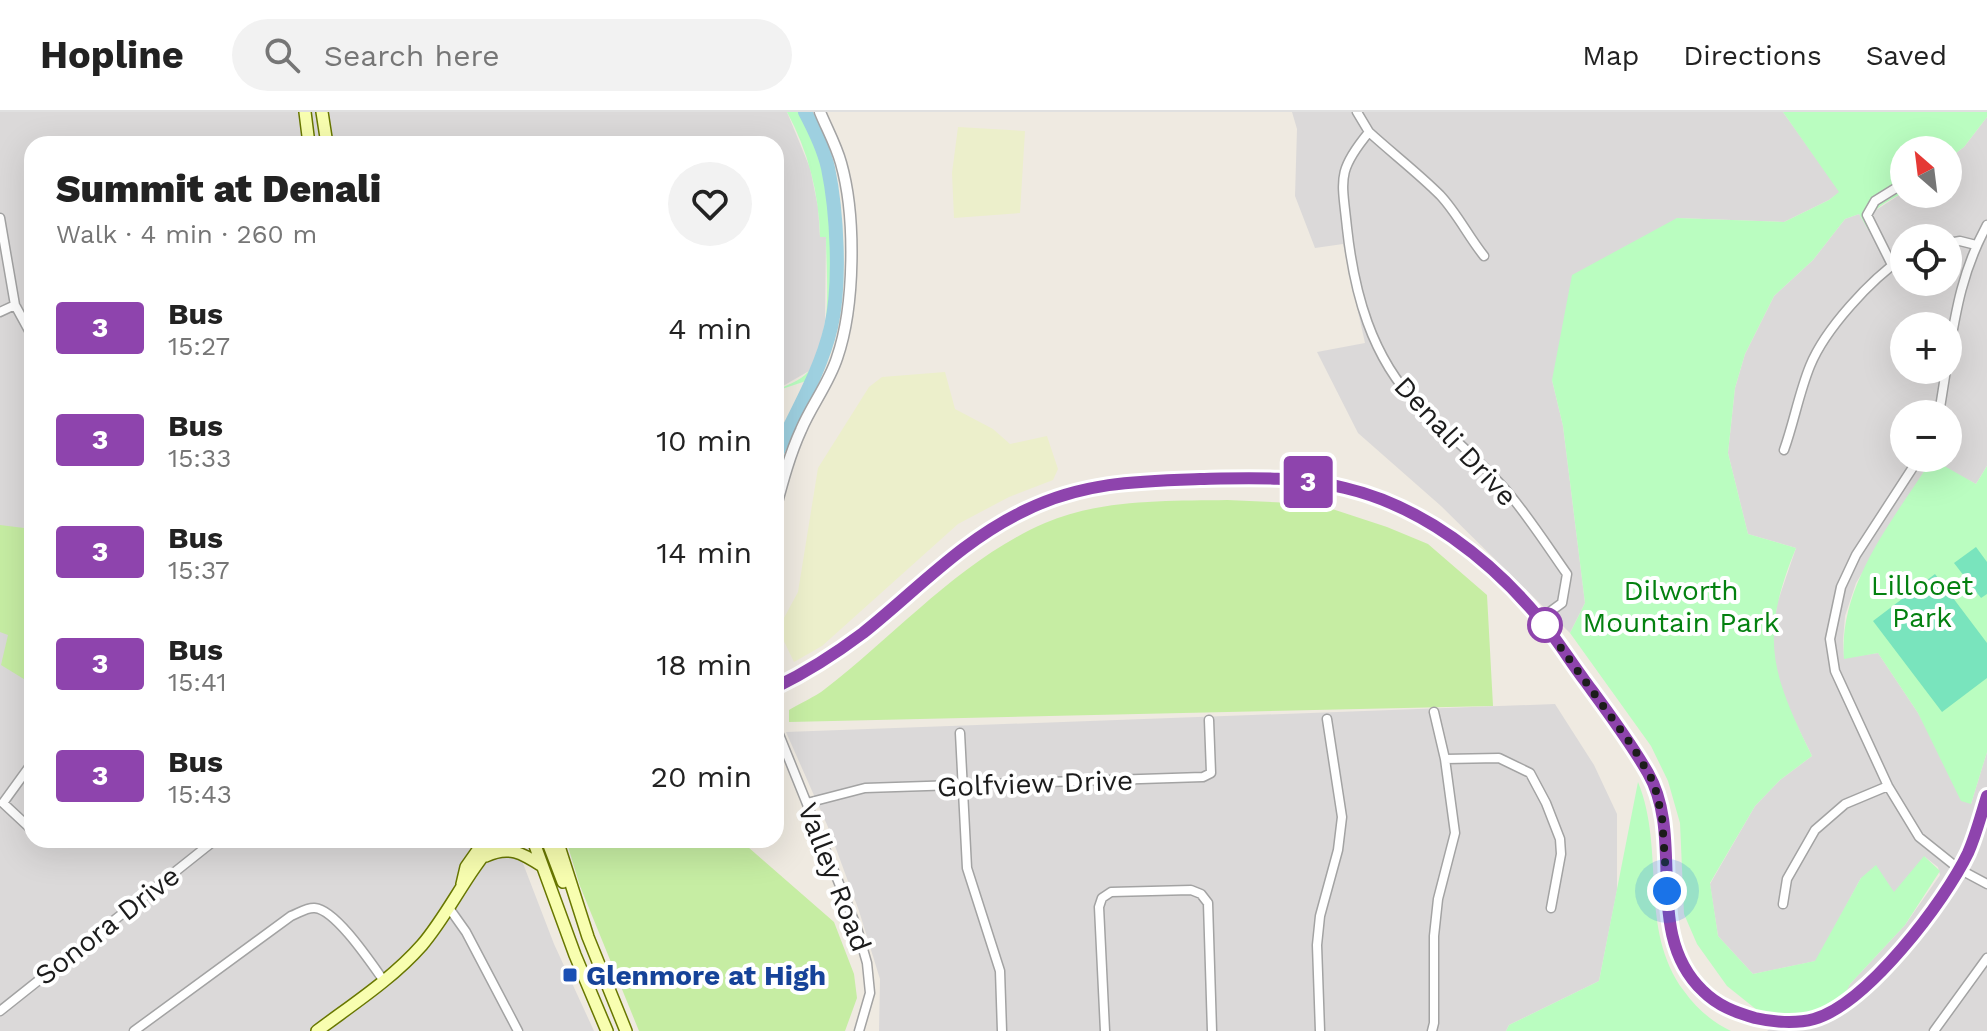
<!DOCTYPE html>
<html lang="en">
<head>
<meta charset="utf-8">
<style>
  body { margin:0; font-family:"Work Sans",sans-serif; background:#f2f2f2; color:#222; height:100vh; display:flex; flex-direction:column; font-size:30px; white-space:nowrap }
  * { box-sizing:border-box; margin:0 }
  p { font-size:26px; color:#767676 }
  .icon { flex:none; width:44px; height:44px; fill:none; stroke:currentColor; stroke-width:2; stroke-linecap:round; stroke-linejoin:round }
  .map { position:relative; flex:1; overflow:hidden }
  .details { position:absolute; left:24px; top:24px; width:760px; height:712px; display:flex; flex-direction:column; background:#fff; border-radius:24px; box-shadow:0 8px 32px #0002 }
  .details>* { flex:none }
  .badge { padding:0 16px; border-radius:6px; font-size:28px; line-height:52px }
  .needle { width:52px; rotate:332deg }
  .fabs { position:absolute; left:1890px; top:24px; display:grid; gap:16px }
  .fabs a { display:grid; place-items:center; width:72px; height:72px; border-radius:50%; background:#fff; box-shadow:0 8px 32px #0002; font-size:40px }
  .you { position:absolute; width:40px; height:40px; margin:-20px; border:6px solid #fff; border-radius:50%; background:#1a73e8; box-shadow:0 0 0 12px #1a73e833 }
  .map>.badge { position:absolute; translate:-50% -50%; box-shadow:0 0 0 4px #fff }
  .round { display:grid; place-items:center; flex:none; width:84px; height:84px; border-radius:42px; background:#f2f2f2 }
  .headline { display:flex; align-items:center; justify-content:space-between; height:136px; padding:0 32px }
  h1 { font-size:38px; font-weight:800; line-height:60px }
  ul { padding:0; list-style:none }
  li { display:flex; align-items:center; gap:24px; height:112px; padding:0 32px }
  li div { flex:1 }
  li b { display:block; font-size:30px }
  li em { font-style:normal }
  li .badge { min-width:88px; font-weight:700; text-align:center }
  header { display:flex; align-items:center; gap:48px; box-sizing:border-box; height:112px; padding:0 40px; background:#fff; border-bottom:2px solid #e0e0e0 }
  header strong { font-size:38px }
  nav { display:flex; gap:44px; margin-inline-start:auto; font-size:28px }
  .search { width:560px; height:72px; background:#f2f2f2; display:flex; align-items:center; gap:20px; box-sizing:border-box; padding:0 28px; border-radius:44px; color:#767676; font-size:30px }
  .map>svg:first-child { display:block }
  .residential { fill:#dbd9d9; fill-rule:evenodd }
  .farmland { fill:#ecefcb }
  .grass { fill:#c6eda3 }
  .park { fill:#bafdc0 }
  .pitch { fill:#79e4bd }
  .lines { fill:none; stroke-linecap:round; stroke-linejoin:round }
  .river { stroke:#9ed0e0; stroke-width:14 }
  .minor-casing { stroke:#a3a3a3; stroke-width:11 }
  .tertiary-casing { stroke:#a3a3a3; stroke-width:13 }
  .secondary-casing { stroke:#687700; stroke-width:14 }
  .minor { stroke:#fff; stroke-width:8 }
  .tertiary { stroke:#fff; stroke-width:10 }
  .secondary { stroke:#f8feb0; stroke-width:11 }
  .line-casing { stroke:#fff; stroke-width:18 }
  .line { stroke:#8e44ad; stroke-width:12 }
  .walk { stroke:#1c1c1c; stroke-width:8; stroke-dasharray:0 14.4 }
  .stop-dot { fill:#fff; stroke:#8e44ad; stroke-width:4 }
  .transit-dot { fill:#1a4fb4; stroke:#fff; stroke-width:3 }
  .labels { text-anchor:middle; stroke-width:8; stroke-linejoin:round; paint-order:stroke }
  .street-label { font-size:28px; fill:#1c1c1c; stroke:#fff }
  .park-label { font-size:28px; fill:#048110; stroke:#fff }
  .transit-label { font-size:28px; font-weight:bold; fill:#164399; stroke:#fff; text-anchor:start }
</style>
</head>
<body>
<header>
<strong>Hopline</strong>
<div class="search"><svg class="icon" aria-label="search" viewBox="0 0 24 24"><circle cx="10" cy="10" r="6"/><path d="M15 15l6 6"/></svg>Search here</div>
<nav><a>Map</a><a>Directions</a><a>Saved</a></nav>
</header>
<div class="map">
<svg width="1987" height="919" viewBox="0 0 1987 919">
  <rect width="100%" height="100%" fill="#efeae1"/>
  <path class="residential" d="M 0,0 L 787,0 L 810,56 L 818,95 L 820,125 L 826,125 L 825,209 L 820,235 L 809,259 L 776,278 L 776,32 L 32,32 L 32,728 L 514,728 L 554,832 L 594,919 L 0,919 Z
    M 1292,0 L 1783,0 L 1840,80 L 1829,88 L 1784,110 L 1677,106 L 1552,268 L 1563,314 L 1585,491 L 1570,521 L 1441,394 L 1358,321 L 1317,240 L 1365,231 L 1343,132 L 1315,136 L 1295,84 L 1297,17 Z
    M 1987,5 L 1987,354 L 1976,372 L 1931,348 L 1856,471 L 1845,504 L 1843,529 L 1844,546 L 1878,541 L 1918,601 L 1971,692 L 1987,640 L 1987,919 L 1767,919 L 1780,907 L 1839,891 L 1850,872 L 1905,813 L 1940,763 L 1938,755 L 1925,745 L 1894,781 L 1861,766 L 1816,849 L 1753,862 L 1718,824 L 1710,772 L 1755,694 L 1780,668 L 1812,644 L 1785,589 L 1775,556 L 1773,525 L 1777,492 L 1796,436 L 1748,422 L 1728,341 L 1735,276 L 1745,242 L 1774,184 L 1813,148 L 1845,107 L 1859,102 L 1868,116 L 1870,102 L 1904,80 L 1948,82 L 1948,47 L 1964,35 ZM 1904,126 L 1948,126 L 1948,170 L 1904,170 ZM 1904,214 L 1948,214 L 1948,258 L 1904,258 ZM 1904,302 L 1948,302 L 1948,346 L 1904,346 Z
    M 1555,592 L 1594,653 L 1617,702 L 1617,778 L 1599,869 L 1509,913 L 1506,919 L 879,919 L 880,867 L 859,799 L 828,715 L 786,620 Z"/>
  <path class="farmland" d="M 958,15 L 1025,19 L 1020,101 L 954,106 L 952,61 Z
    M 945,260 L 955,297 L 993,317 L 1010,332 L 1047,324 L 1058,357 L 1053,368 L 1009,385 L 958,412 L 822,534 L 794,550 L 778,517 L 798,480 L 818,356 L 869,275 L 882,265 Z"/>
  <path class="grass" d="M 1227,388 L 1317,392 L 1387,415 L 1428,432 L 1487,483 L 1493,594 L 789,610 L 789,598 C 800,591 815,585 825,577 C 898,521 960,448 1045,411 C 1100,387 1168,389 1227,388 Z
    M 0,413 L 32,417 L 32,572 L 1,553 L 8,523 L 0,520 Z
    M 566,728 L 740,728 L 834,810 L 854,862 L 857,886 L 845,919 L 639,919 L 580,774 Z"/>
  <path class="park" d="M 787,0 L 809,0 C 838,52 842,103 839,161 C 838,198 836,230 821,264 L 776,279 C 786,273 800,269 808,260 C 834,231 826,162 826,125 L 820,125 C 819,81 808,39 787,0 Z
    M 1783,0 L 1987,0 L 1987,5 L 1964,35 L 1948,47 L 1948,38 L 1904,38 L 1904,80 C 1888,90 1865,98 1869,119 L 1859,102 L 1845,107 L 1813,148 L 1774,184 L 1745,242 L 1735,276 L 1728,341 L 1748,422 L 1796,436 C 1759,526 1771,560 1812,644 L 1780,668 L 1755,694 L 1710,771 L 1718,824 L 1753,862 L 1815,849 L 1861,766 L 1876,753 L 1894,780 L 1924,744 L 1940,759 L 1905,813 L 1850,872 L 1843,886 L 1829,901 L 1780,907 L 1757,898 L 1727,874 L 1697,832 L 1684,802 L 1680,711 L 1668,669 L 1651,634 L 1570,521 L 1585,491 L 1563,314 L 1552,268 L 1572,163 L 1677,106 L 1784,110 L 1829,88 L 1839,80 Z
    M 1932,347 L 1976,372 L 1987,354 L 1987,640 L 1971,692 L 1961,689 L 1918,601 L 1878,541 L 1844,547 C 1838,473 1894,407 1932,347 Z
    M 1638,670 C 1666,739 1638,817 1684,879 C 1696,896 1712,910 1731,919 L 1506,919 L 1509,913 L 1599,869 Z"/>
  <path class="pitch" d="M 1976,435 L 1987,450 L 1987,482 L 1981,486 L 1954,451 Z
    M 1935,462 L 1987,531 L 1987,566 L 1942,600 L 1873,509 Z"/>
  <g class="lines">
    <path class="river" d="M 776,343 C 795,302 821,259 831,215 C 841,172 837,99 828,56 C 824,38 814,17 805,0"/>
    <g class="minor-casing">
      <path id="minor" d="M 1357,0 L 1369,20 C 1336,60 1342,67 1347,116 C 1354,180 1371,245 1418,293 C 1448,323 1483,350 1510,383 C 1530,407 1548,435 1567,462 L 1562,491 L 1540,507
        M 1369,20 C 1392,41 1418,61 1440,83 C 1457,101 1468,124 1484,144
        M 0,106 L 15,193 L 32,224
        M 1948,131 L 1960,129 L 1976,133
        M 1892,153 L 1867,103 L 1875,89 L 1904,71
        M 0,200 L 15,193
        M 1948,246 C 1956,197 1963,157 1987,113
        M 1939,302 L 1946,258
        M 1784,338 C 1794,310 1799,281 1810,254 C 1825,217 1871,167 1904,145
        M 1919,346 L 1856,443 L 1841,475 L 1830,527 L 1835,559 L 1888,674 L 1919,725 L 1959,757 L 1987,772
        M 776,615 L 857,816 L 867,851 L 870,881 L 859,919
        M 960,621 L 967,756 L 1000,859 L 1002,919
        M 1445,647 L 1499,646 L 1530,661 L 1546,691 L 1560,727 L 1561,742 L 1551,796
        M 32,651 L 3,691 L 32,718
        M 807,691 L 865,676 L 1203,665 L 1211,661 L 1209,608
        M 1783,792 L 1787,767 L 1815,718 L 1845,692 L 1888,674
        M 449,796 L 466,820 L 518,919
        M 0,899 L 215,728
        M 134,919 L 291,804 C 299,801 307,795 315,796 C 336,798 371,851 384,869
        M 1105,919 L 1099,795 L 1102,786 L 1111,780 L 1191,778 L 1201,782 L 1208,791 L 1212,919
        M 1320,919 L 1317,833 L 1320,804 L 1338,738 L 1342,705 L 1327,607
        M 1432,919 L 1434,911 L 1434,824 L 1438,787 L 1455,721 L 1445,647 L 1434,600
        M 1934,919 L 1987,846"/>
    </g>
    <g class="tertiary-casing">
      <path id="tertiary" d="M 776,394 C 783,368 790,342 801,318 C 811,294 829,271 837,246 C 855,194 856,104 841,51 C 836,33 827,17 820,0
        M 776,575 C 807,560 835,542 862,521 C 917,478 962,428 1025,398 C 1086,369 1144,368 1209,367 C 1255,367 1300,365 1345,376 C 1422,394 1490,447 1540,507 C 1556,526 1570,548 1585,569 C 1607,599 1629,628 1648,661 C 1686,728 1642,821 1703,879 C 1718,894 1735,900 1755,906 C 1773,910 1796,912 1814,907 C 1867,892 1945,789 1968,741 C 1976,723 1981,703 1987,684"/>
    </g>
    <g class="secondary-casing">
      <path id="secondary" d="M 305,0 L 309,32
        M 322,0 L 327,32
        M 533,728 L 575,843 L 607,919
        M 547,728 L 563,770
        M 557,728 L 588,825 L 626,919
        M 486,744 C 509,733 522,741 542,754
        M 462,772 L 466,755 L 485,728
        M 317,919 C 353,892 392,867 422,833 C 450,800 467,759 497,728"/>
    </g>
    <use href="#minor" class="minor"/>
    <use href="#tertiary" class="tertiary"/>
    <use href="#secondary" class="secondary"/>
  </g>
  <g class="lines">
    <g class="line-casing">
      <path id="line" d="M 776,575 C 807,560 835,542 863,521 C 917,478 962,428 1026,398 C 1083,370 1138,369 1200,367 C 1249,366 1297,364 1345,376 C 1422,394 1490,447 1540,507 C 1556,526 1570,549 1585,569 C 1607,599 1629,628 1648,661 C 1686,727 1642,821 1703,879 C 1718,894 1735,900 1755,906 C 1772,910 1796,912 1814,907 C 1867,892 1945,789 1968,741 C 1976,723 1981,703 1987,684"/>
    </g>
    <use href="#line" class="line"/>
    <path class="walk" d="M 1545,513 L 1540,507 L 1633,635 L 1654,671 L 1662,705 L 1667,779"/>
  </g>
  <circle class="stop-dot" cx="1545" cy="513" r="16"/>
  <rect class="transit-dot" x="562" y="855" width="16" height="16" rx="4"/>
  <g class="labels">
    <g class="street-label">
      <text transform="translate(1456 329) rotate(47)" y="10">Denali Drive</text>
      <text transform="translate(1035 671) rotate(-2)" y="10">Golfview Drive</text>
      <text transform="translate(835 765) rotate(69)" y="10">Valley Road</text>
      <text transform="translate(107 813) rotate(-38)" y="10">Sonora Drive</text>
    </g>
    <g class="park-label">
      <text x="1922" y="483">Lillooet<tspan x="1922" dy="32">Park</tspan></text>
      <text x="1681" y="488">Dilworth<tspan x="1681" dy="32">Mountain Park</tspan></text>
    </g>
    <g class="transit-label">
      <text x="586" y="873">Glenmore at High</text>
    </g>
  </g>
</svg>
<div class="fabs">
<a><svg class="needle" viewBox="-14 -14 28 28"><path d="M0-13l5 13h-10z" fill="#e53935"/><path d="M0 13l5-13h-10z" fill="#767676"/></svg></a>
<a><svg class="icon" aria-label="locate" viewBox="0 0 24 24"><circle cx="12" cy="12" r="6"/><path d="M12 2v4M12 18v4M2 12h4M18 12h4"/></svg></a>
<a>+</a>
<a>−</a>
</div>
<div class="you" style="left:1667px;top:779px"></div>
<b class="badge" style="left:1308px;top:370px;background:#8e44ad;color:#fff">3</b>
<section class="details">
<div class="headline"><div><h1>Summit at Denali</h1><p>Walk · 4 min · 260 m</p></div><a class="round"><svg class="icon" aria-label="heart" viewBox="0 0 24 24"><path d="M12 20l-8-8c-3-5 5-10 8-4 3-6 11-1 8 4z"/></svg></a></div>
<ul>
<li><span class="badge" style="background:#8e44ad;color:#fff">3</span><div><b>Bus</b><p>15:27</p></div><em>4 min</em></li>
<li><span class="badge" style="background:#8e44ad;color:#fff">3</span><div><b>Bus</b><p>15:33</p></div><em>10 min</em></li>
<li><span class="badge" style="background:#8e44ad;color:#fff">3</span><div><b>Bus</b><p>15:37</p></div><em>14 min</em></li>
<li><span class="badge" style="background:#8e44ad;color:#fff">3</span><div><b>Bus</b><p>15:41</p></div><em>18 min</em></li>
<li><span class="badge" style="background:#8e44ad;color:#fff">3</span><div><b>Bus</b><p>15:43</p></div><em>20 min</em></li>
</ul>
</section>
</div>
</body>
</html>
